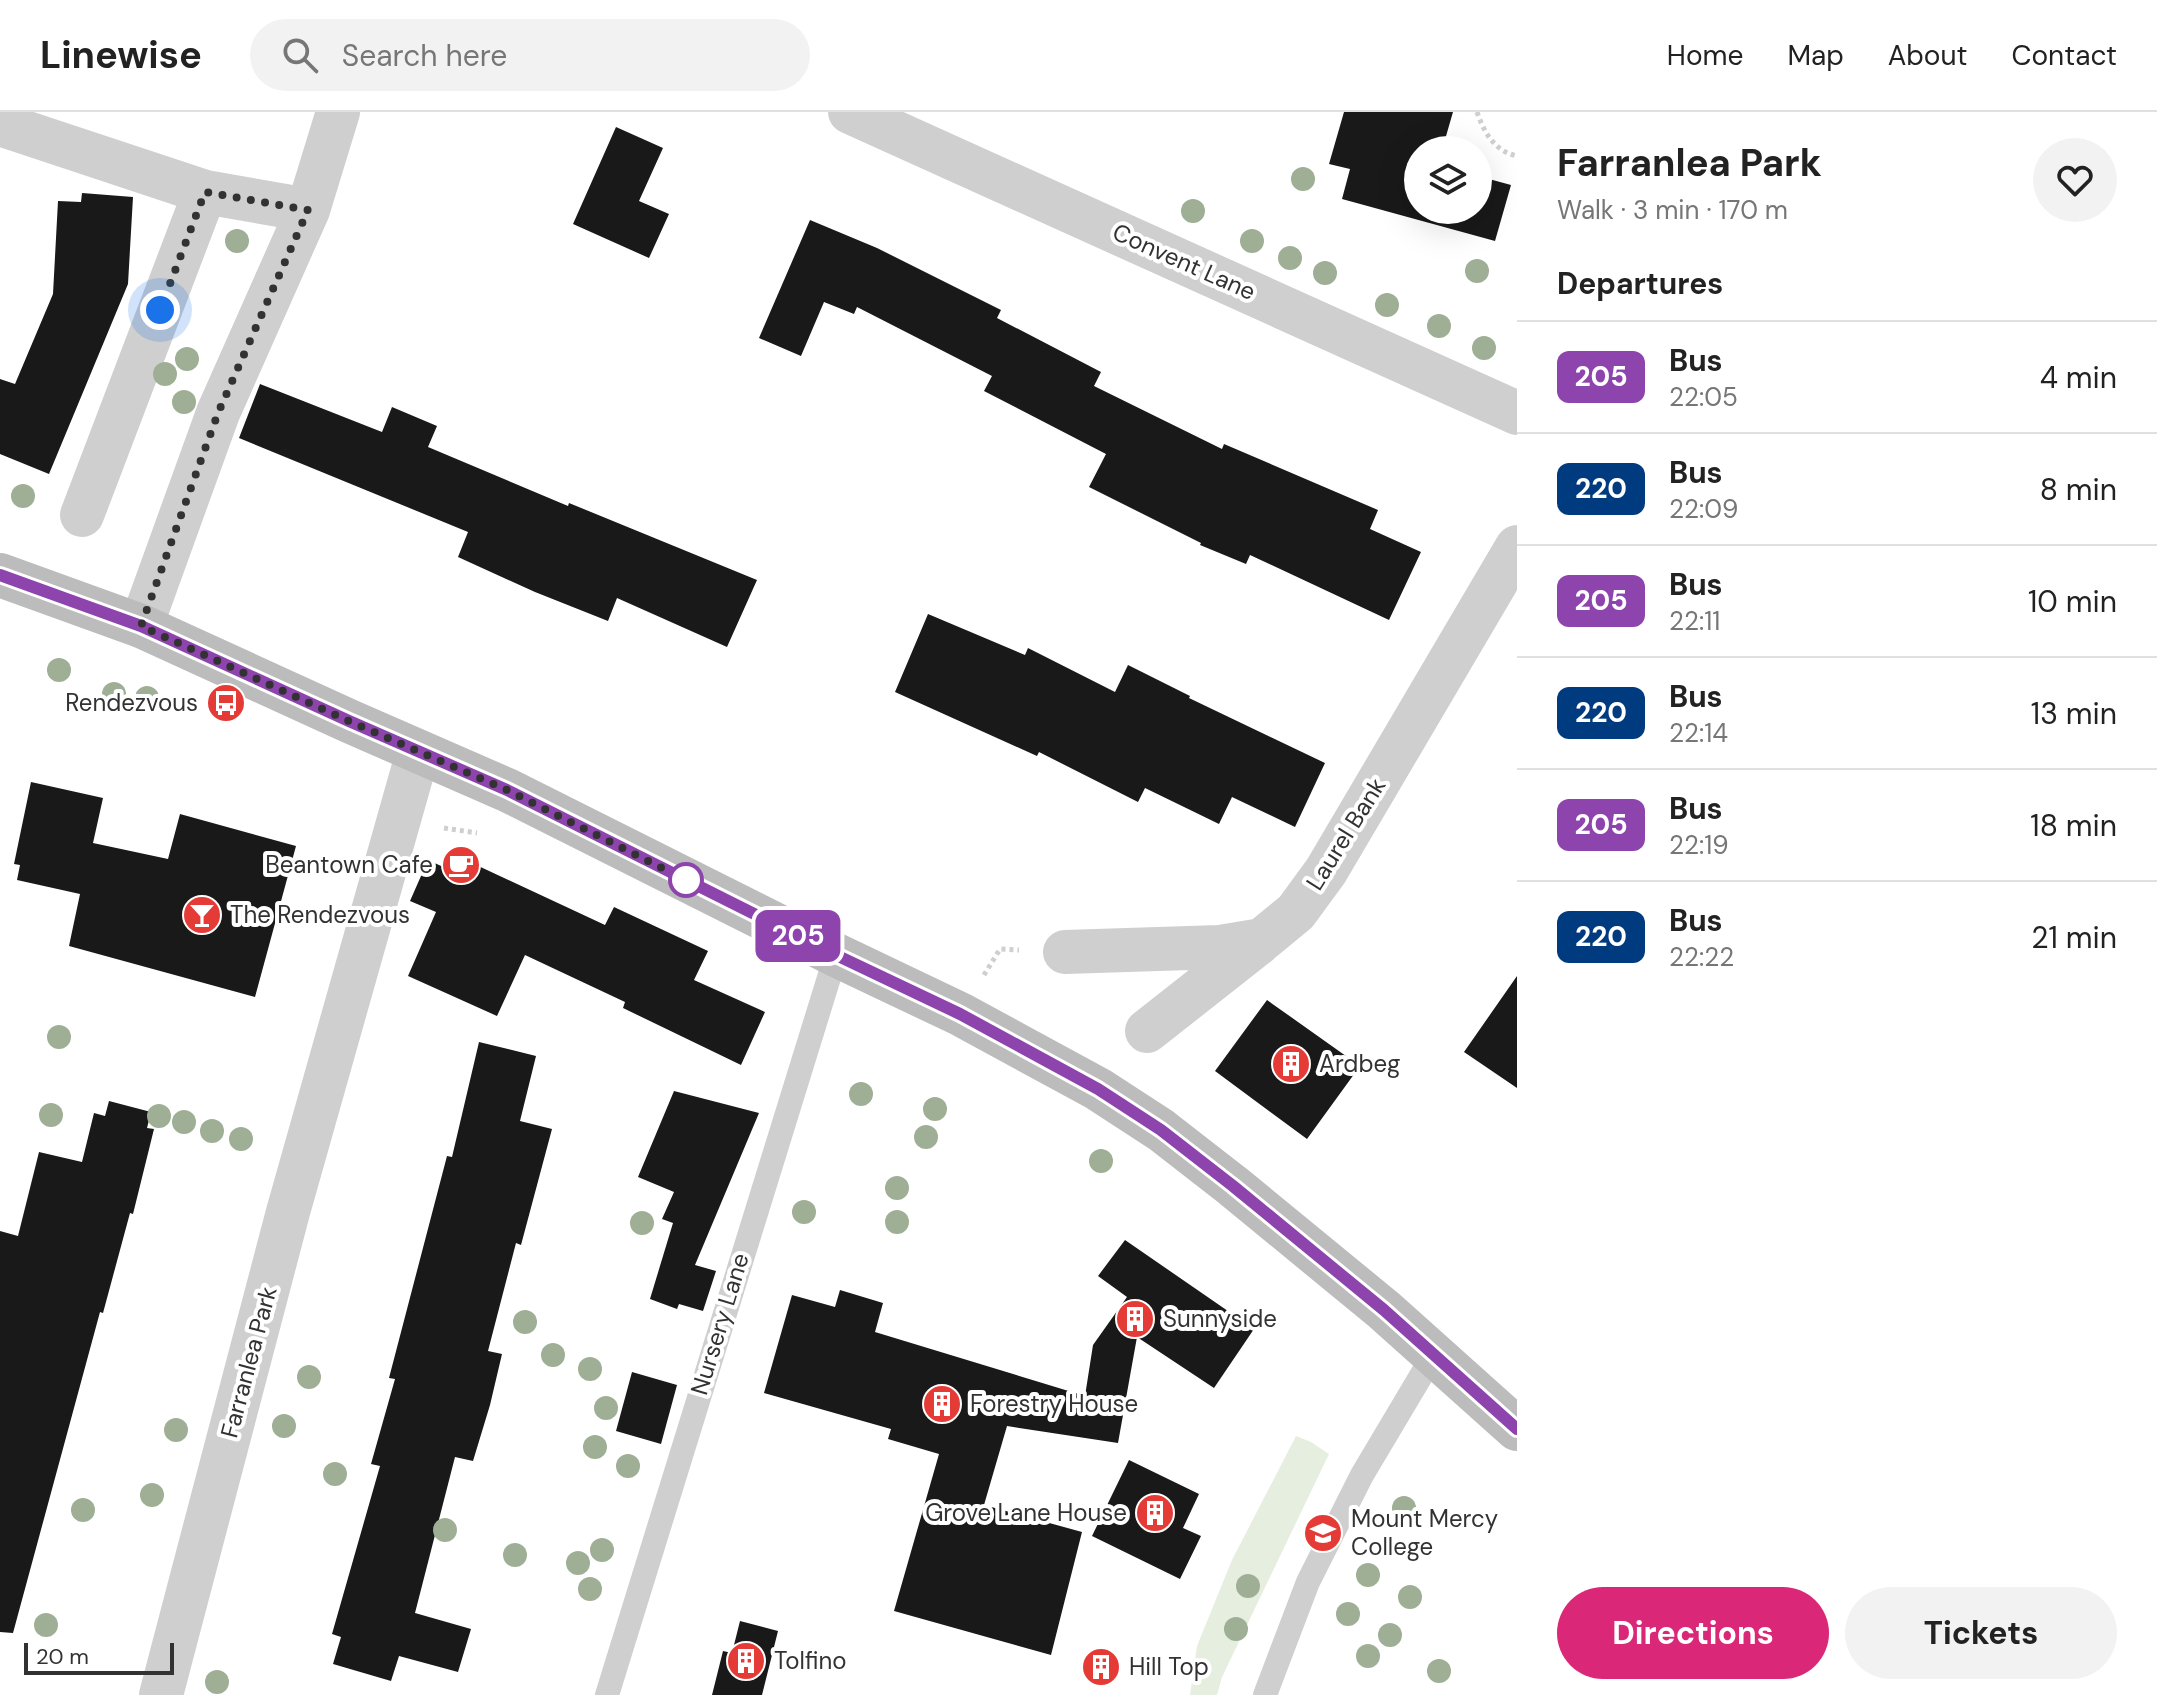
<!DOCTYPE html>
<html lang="en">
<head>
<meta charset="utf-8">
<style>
  body { margin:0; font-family:"DM Sans",sans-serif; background:#f2f2f2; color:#222; height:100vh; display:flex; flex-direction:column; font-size:30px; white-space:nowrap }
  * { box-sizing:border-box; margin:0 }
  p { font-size:26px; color:#767676 }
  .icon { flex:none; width:44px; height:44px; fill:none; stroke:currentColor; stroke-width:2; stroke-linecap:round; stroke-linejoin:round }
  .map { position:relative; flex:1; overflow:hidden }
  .panel { display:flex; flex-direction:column; background:#fff; width:640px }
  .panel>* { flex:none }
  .badge { padding:0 16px; border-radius:12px; font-size:28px; line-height:52px }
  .fabs { position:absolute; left:1404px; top:24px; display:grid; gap:16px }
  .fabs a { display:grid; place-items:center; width:88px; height:88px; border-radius:50%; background:#fff; box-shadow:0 8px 32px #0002; font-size:40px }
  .scale { position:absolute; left:24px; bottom:20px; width:150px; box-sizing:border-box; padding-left:8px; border:4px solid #323232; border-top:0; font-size:22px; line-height:28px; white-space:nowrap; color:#323232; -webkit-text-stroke:6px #fff; paint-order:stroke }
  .you { position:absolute; width:40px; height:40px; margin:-20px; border:6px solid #fff; border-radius:50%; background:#1a73e8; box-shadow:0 0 0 12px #1a73e833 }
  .map>.badge { position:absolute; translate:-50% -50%; box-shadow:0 0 0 4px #fff }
  h2 { padding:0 40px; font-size:30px; line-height:72px }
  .round { display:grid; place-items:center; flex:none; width:84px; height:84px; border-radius:42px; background:#f2f2f2 }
  .head { display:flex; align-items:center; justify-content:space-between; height:136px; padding:0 40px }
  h1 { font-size:38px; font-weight:700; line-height:60px }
  .action { display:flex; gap:16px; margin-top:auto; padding:16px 40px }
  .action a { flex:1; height:92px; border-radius:48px; background:#db2777; color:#fff; font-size:32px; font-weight:700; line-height:92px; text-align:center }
  .action a+a { background:#f2f2f2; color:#222 }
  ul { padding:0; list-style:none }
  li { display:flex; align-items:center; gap:24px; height:112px; padding:0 40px; border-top:2px solid #e0e0e0 }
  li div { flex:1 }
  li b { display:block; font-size:30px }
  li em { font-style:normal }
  li .badge { min-width:88px; font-weight:700; text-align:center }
  header { display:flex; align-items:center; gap:48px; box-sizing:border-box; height:112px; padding:0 40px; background:#fff; border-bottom:2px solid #e0e0e0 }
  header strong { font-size:38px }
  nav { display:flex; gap:44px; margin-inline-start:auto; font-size:28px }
  .search { width:560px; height:72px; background:#f2f2f2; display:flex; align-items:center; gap:20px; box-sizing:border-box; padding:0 28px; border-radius:44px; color:#767676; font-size:30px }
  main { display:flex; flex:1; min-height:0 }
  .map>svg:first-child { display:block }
  .green { fill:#e6eee0 }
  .building { fill:#191919 }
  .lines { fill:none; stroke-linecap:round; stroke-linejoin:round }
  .path { stroke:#cfcfcf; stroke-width:5; stroke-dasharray:4 4; stroke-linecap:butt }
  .service { stroke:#cfcfcf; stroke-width:24 }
  .minor { stroke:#cfcfcf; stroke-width:44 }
  .secondary { stroke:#bcbcbc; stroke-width:44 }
  .tree { fill:#9faf95 }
  .line-casing { stroke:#fff; stroke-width:18 }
  .line { stroke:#8e44ad; stroke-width:12 }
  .walk { stroke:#323232; stroke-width:8; stroke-dasharray:0 14.4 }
  .stop-dot { fill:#fff; stroke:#8e44ad; stroke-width:4 }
  .labels { text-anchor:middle; stroke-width:8; stroke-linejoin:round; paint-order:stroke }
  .street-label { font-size:24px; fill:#323232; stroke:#fff }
  .poi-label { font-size:24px; fill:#323232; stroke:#fff; text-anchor:start }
</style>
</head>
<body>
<header>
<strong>Linewise</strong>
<div class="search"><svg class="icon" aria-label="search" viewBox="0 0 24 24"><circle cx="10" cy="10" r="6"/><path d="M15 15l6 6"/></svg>Search here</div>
<nav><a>Home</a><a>Map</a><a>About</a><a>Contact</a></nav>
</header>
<main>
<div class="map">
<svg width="1517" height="1583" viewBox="0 0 1517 1583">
  <rect width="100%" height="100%" fill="#fff"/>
  <path class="green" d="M 1296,1324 L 1311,1330 L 1329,1342 L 1222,1565 L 1217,1583 L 1190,1583 L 1197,1534 L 1232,1448 Z"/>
  <path class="building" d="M 1344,0 L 1453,0 L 1442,38 L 1418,38 L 1418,98 L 1478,98 L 1478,64 L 1511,73 L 1495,129 L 1342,87 L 1350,57 L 1329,52 Z
    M 616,15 L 663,36 L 639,89 L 669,102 L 649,146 L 573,112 Z
    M 82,81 L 133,85 L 128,172 L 49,362 L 0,342 L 0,267 L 15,272 L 53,182 L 58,89 L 81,90 Z
    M 810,108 L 877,136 L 1001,198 L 997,206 L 1101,260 L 1094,274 L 1222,337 L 1224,332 L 1378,398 L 1370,417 L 1421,440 L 1389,508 L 1250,443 L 1246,452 L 1200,433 L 1201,431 L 1089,375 L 1106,342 L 984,279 L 992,264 L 857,195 L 854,202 L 824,190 L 801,244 L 759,226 Z
    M 260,272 L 382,320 L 392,295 L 437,314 L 428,335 L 568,394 L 569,391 L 757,468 L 727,535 L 617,486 L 608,509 L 535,480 L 458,445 L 468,420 L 239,326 Z
    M 928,502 L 1025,543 L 1028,536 L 1115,580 L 1128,553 L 1190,584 L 1189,586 L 1325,651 L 1295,715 L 1232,685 L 1219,712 L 1145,676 L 1138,690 L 1039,640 L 1037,644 L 895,580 Z
    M 31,670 L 103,686 L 93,731 L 168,747 L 180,702 L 296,734 L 255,885 L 69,834 L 80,782 L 17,768 L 20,753 L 14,752 Z
    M 457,744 L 605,813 L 614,795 L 708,839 L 694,868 L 765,900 L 741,953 L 623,896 L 625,890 L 525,843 L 497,904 L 408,864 L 436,800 L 410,789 L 428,748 L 450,758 Z
    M 1517,864 L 1517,976 L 1464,940 Z
    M 1267,888 L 1360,954 L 1307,1027 L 1215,959 Z
    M 479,930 L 536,944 L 520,1009 L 552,1017 L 521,1133 L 516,1131 L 488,1239 L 502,1242 L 490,1293 L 473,1349 L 455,1345 L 415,1501 L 471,1517 L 458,1560 L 399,1544 L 391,1569 L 333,1552 L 341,1525 L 332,1522 L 380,1354 L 371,1352 L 395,1267 L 389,1266 L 447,1044 L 452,1045 Z
    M 674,979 L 759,1001 L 695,1153 L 716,1159 L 703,1199 L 679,1192 L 677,1197 L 650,1187 L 673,1111 L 662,1107 L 674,1080 L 638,1065 Z
    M 109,989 L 151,1000 L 147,1016 L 154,1017 L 133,1102 L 130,1101 L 103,1201 L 100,1200 L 13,1521 L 0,1520 L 0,1119 L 18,1124 L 39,1040 L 82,1050 L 94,1001 L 105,1004 Z
    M 1125,1128 L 1254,1217 L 1214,1276 L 1137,1225 L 1118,1331 L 1007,1314 L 984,1393 L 1082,1420 L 1051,1543 L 894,1499 L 939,1342 L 888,1327 L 891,1317 L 764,1281 L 792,1183 L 835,1195 L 840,1178 L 883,1191 L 875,1220 L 1085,1284 L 1093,1233 L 1127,1185 L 1098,1164 Z
    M 632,1260 L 677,1273 L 661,1332 L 616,1319 Z
    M 1129,1348 L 1199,1382 L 1183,1416 L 1201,1424 L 1180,1467 L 1092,1424 Z
    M 740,1509 L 778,1519 L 762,1583 L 712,1583 L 723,1539 L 732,1541 Z"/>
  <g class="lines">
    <path class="path" d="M 1477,0 C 1484,20 1494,39 1517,44
      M 444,716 L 477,721
      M 984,863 L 1000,837 L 1019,838"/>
    <path class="service" d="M 607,1583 L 836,843
      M 1265,1583 L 1308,1470 L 1362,1363 L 1434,1242"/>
    <path class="minor" d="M 850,0 L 1517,301
      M 0,12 L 205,80 L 308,98
      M 82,403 L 205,80
      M 141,514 L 218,301 L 308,98 L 338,0
      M 1065,840 L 1220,835 L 1262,828 L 1296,800 L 1326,759 L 1517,435
      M 1147,919 L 1260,830
      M 161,1583 L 288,1100 L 418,640"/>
    <path class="secondary" d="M 0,463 L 141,514 L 349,609 L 507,678 L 836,843 L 960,902 L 1098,977 L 1161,1018 L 1233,1074 L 1384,1198 L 1517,1317"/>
  </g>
  <g class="tree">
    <circle cx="1303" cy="67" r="12"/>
    <circle cx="1193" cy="99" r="12"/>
    <circle cx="237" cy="129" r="12"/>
    <circle cx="1252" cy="129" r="12"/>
    <circle cx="1290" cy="146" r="12"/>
    <circle cx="1477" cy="159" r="12"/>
    <circle cx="1325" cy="161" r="12"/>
    <circle cx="1387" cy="193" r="12"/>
    <circle cx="1439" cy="214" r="12"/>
    <circle cx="1484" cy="236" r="12"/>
    <circle cx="187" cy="247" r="12"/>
    <circle cx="165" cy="262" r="12"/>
    <circle cx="184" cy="290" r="12"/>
    <circle cx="23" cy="384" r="12"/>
    <circle cx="59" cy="558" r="12"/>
    <circle cx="114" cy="582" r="12"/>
    <circle cx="147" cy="586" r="12"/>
    <circle cx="59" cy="925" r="12"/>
    <circle cx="861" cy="982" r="12"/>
    <circle cx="935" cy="997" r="12"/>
    <circle cx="51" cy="1003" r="12"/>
    <circle cx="159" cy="1004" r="12"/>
    <circle cx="184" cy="1010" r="12"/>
    <circle cx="212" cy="1019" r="12"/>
    <circle cx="926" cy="1025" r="12"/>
    <circle cx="241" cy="1027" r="12"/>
    <circle cx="1101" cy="1049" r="12"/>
    <circle cx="897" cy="1076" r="12"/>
    <circle cx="804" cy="1100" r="12"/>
    <circle cx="897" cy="1110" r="12"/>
    <circle cx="642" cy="1111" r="12"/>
    <circle cx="525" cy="1210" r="12"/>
    <circle cx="553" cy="1243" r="12"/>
    <circle cx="590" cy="1257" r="12"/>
    <circle cx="309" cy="1265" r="12"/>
    <circle cx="606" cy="1296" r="12"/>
    <circle cx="284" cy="1314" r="12"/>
    <circle cx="176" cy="1318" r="12"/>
    <circle cx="595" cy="1335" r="12"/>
    <circle cx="628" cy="1354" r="12"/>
    <circle cx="335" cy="1362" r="12"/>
    <circle cx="152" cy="1383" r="12"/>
    <circle cx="1404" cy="1396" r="12"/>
    <circle cx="83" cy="1398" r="12"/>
    <circle cx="445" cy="1418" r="12"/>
    <circle cx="602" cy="1438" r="12"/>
    <circle cx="515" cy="1443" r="12"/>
    <circle cx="578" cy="1451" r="12"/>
    <circle cx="1368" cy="1463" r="12"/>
    <circle cx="1248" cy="1474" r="12"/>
    <circle cx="590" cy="1477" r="12"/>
    <circle cx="1410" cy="1485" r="12"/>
    <circle cx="1348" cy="1502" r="12"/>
    <circle cx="46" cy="1513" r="12"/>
    <circle cx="1236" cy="1517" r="12"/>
    <circle cx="1390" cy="1523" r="12"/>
    <circle cx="1368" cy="1544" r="12"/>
    <circle cx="1439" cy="1559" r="12"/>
    <circle cx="217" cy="1570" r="12"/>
  </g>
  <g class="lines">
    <g class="line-casing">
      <path id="line" d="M 0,463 L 141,514 L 349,609 L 507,678 L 836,843 L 960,902 L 1098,977 L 1161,1018 L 1233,1074 L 1384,1198 L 1517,1317"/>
    </g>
    <use href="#line" class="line"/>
    <path class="walk" d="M 160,198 L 205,80 L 308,98 L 218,301 L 141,514 L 349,609 L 507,678 L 686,768"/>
  </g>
  <defs>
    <g id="bus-disc" transform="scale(2)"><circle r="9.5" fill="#e53b37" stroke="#fff"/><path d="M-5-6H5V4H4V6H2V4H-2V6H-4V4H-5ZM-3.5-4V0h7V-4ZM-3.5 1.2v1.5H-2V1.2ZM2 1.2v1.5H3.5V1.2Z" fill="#fff"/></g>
    <g id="cafe-disc" transform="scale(2)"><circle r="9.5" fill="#e53b37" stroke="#fff"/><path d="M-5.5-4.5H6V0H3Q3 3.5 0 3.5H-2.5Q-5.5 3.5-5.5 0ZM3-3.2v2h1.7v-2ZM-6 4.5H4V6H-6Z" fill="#fff"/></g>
    <g id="bar-disc" transform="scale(2)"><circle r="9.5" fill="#e53b37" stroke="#fff"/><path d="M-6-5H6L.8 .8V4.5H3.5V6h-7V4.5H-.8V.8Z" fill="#fff"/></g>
    <g id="building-disc" transform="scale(2)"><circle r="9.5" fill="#e53b37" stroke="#fff"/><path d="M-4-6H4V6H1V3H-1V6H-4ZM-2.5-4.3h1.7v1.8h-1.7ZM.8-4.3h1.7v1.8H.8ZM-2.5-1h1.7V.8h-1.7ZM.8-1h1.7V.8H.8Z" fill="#fff"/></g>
    <g id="school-disc" transform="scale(2)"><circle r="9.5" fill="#e53b37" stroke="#fff"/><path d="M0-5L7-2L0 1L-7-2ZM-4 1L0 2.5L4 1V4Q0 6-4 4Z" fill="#fff"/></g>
  </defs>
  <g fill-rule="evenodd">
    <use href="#bus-disc" x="226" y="591"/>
    <use href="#cafe-disc" x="461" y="753"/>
    <use href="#bar-disc" x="202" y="803"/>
    <use href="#building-disc" x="1291" y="952"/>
    <use href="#building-disc" x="1135" y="1207"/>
    <use href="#building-disc" x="942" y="1292"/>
    <use href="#building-disc" x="1155" y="1401"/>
    <use href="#school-disc" x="1323" y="1421"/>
    <use href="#building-disc" x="746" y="1549"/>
    <use href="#building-disc" x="1101" y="1555"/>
  </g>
  <circle class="stop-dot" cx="686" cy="768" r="16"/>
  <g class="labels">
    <g class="street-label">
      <text transform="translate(1184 150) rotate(24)" y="8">Convent Lane</text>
      <text transform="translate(1346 722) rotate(-58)" y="8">Laurel Bank</text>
      <text transform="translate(720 1212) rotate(-73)" y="8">Nursery Lane</text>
      <text transform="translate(249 1250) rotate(-75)" y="8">Farranlea Park</text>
    </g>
    <g class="poi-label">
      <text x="198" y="599" text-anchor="end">Rendezvous</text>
      <text x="433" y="761" text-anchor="end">Beantown Cafe</text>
      <text x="230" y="811">The Rendezvous</text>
      <text x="1319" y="960">Ardbeg</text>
      <text x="1163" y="1215">Sunnyside</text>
      <text x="970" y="1300">Forestry House</text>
      <text x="1127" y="1409" text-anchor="end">Grove Lane House</text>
      <text x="1351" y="1415">Mount Mercy<tspan x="1351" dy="28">College</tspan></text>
      <text x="774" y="1557">Tolfino</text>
      <text x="1129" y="1563">Hill Top</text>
    </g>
  </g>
</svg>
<div class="fabs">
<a><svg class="icon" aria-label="layers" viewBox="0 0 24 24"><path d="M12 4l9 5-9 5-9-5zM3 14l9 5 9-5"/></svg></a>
</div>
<div class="scale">20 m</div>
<div class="you" style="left:160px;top:198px"></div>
<b class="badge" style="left:798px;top:824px;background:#8e44ad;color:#fff">205</b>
</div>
<section class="panel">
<div class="head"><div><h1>Farranlea Park</h1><p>Walk · 3 min · 170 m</p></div><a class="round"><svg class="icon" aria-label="heart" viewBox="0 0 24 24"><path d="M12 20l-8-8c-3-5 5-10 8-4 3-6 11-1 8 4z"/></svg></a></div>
<h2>Departures</h2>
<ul>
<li><span class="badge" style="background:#8e44ad;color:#fff">205</span><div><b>Bus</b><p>22:05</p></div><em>4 min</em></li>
<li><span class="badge" style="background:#003b80;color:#fff">220</span><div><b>Bus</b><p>22:09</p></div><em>8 min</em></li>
<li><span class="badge" style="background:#8e44ad;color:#fff">205</span><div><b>Bus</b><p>22:11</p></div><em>10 min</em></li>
<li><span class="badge" style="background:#003b80;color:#fff">220</span><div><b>Bus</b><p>22:14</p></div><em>13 min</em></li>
<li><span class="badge" style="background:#8e44ad;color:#fff">205</span><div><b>Bus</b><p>22:19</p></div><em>18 min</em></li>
<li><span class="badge" style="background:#003b80;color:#fff">220</span><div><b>Bus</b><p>22:22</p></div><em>21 min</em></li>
</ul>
<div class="action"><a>Directions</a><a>Tickets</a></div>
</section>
</main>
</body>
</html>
